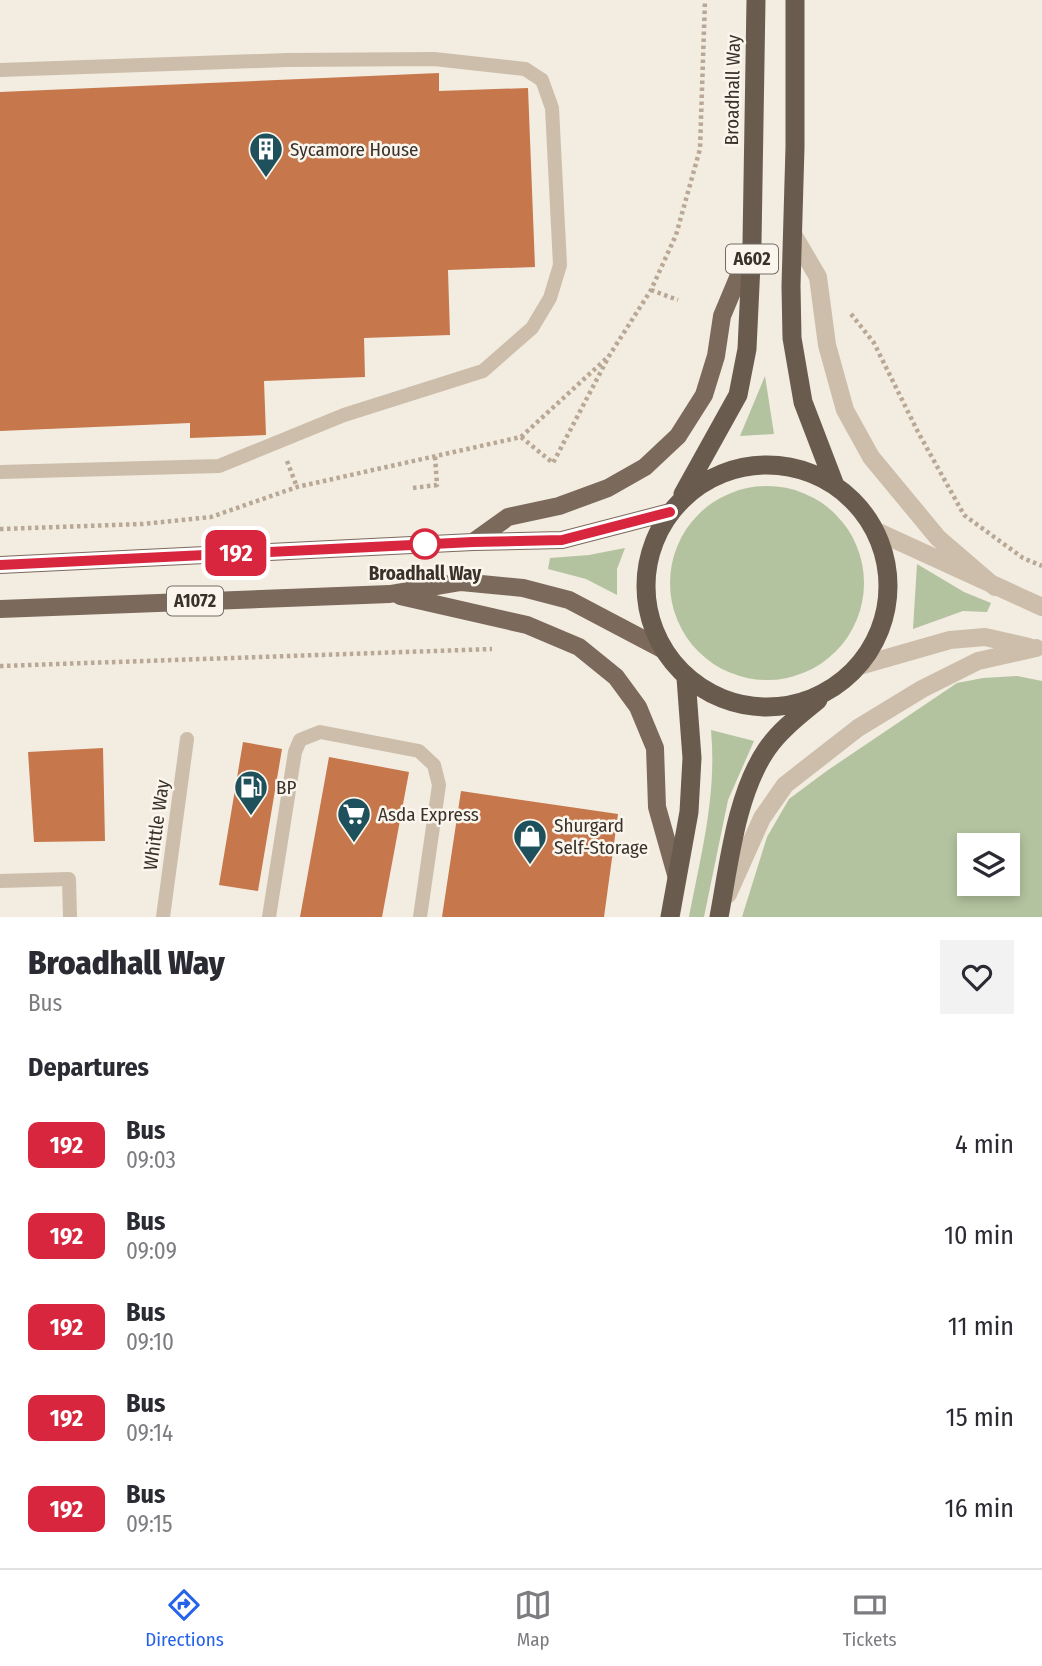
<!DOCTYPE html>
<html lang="en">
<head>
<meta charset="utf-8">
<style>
  body { margin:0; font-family:"Fira Sans Condensed",sans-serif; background:#f2f2f3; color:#2b2b33; height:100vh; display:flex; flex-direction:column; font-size:26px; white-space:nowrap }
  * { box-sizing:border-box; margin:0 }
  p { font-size:23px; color:#7c7c81 }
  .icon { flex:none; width:38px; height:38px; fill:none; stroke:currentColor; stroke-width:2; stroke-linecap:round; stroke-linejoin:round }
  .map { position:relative; height:917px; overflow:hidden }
  .details { display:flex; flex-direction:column; background:#fff; flex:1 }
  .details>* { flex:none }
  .badge { padding:0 14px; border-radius:10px; font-size:24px; line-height:46px }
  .controls { position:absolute; left:957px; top:833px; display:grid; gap:14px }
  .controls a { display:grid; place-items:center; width:63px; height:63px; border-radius:0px; background:#fff; box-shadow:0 4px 10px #0003; font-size:35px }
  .map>.badge { position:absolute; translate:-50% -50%; box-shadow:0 0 0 4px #fff }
  h2 { padding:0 28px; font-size:26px; line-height:63px }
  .round { display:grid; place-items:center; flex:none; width:74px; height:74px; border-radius:0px; background:#f2f2f3 }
  .head { display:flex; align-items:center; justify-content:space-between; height:119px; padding:0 28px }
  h1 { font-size:33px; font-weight:800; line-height:52px }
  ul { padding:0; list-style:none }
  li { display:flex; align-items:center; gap:21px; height:91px; padding:0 28px }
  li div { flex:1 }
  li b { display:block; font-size:26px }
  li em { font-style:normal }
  li .badge { min-width:77px; font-weight:700; text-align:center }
  .tabs { display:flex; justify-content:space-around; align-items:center; height:98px; border-top:2px solid #e1e1e2; background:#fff; font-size:19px; color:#7c7c81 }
  .tabs a { display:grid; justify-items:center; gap:4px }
  .tabs .on { color:#2563eb }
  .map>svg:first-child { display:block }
  .green { fill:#b3c39f; fill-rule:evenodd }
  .building { fill:#c6774b }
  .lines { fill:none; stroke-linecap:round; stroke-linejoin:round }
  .path { stroke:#b8a895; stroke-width:4.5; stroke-dasharray:3.5 3.5; stroke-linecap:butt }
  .service { stroke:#ccbeab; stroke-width:14 }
  .minor { stroke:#ccbeab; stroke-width:18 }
  .primary { stroke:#7b6a5c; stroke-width:18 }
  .trunk { stroke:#6a5b4f; stroke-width:19 }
  .line-casing { stroke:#fff; stroke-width:16 }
  .line { stroke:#d7263d; stroke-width:10 }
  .stop-dot { fill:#fff; stroke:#d7263d; stroke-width:3.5 }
  .labels { text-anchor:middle; stroke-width:5; stroke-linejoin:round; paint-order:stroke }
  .shield { fill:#faf6ed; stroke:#746c64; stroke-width:2 }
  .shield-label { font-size:18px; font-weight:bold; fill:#3a312a }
  .street-label { font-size:19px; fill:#3a312a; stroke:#faf6ed }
  .poi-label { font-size:19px; fill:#3a312a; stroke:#faf6ed; text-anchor:start }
  .stop-label { font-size:19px; font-weight:bold; fill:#3a312a; stroke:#faf6ed }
</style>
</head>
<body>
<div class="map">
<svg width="1042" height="917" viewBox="0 0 1042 917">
  <rect width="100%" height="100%" fill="#f3ece0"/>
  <path class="green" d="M 765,376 L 774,434 L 740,436 Z
    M670 583a97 97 0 1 1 194 0a97 97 0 1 1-194 0Z
    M 625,548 L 617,569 L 617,595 L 586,579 L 548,569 L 550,558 L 589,555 Z
    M 917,564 L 964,592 L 991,603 L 987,612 L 963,611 L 913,629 Z
    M 1017,676 L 1042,681 L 1042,917 L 742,917 L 767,837 L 789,799 L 828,770 L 957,683 L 983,678 ZM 970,845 L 1008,845 L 1008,884 L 970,884 Z
    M 711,730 L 754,741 L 728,800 L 704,917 L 689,917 C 701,854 717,795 711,730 Z"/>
  <path class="building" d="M 439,73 L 439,91 L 528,88 L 535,267 L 448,270 L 450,335 L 364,338 L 365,377 L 264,381 L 266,435 L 190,438 L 190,423 L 0,431 L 0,92 Z
    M 243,742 L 282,749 L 258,891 L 219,885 Z
    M 103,748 L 105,841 L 34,842 L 28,752 Z
    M 329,757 L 409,772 L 382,917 L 300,917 Z
    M 461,791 L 618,814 L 604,917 L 442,917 Z"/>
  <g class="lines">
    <path class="path" d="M 651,290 L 678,300
      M 851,314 L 874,343 L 918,432 L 964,515 L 1023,558 L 1042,566
      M 521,437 L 553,463 L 609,356 L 651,290 L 676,235 L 700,149 L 705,0
      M 287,461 L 297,487
      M 413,488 L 437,485 L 435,456
      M 0,529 L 143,524 L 211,517 L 297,487 L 521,437 L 609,356
      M 0,666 L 492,649"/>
    <path class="service" d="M 0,70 L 287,60 L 434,59 L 525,69 L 542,80 L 552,108 L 560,265 L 550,298 L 532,328 L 483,371 L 344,415 L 219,466 L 0,472
      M 0,881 L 69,879 L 70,917
      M 163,917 L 187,739
      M 269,917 L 295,752 L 300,740 L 320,732 L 419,751 L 434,765 L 439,785 L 420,917"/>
    <path class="minor" d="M 794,236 L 818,277 L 827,345 L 845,410 L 871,457 L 938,538 L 995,587
      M 876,531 L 1042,607
      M 859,666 L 950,640 L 985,637 L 1029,647
      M 728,894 L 762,818 L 785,785 L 858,728 L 922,689 L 978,661 L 1036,648"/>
    <path class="primary" d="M 473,542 L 508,517 L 559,506 L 608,488 L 645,467 L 678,436 L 704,395 L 716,356 L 722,316 L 750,249
      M 0,565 L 473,542 L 562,540 L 670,512
      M 400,596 L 527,625 L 579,647 L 616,677 L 638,707 L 655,748 L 657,807 L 677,878
      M 0,609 L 390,594 L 461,582 L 523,588 L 569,600 L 662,649"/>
    <path class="trunk" d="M 795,0 L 795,147 L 791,286 L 792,338 L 803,402 L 834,483
      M646 586a121 121 0 1 1 242 0a121 121 0 1 1-242 0Z
      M 683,494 L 738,395 L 747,349 L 752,243 L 756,0
      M 670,917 L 689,812 L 692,758 L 686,678
      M 719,917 C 729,864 736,794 767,749 C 780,730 800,715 818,700"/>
  </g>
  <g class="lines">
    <g class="line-casing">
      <path id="line" d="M 0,565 L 473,542 L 562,540 L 670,512"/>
    </g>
    <use href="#line" class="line"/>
  </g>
  <defs>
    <g id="building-pin" transform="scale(1.75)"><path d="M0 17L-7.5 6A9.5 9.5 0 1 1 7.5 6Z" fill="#1f515c" stroke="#faf6ed"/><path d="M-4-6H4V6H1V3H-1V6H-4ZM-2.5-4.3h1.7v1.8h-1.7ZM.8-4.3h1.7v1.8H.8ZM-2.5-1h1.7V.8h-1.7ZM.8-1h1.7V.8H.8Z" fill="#fff"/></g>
    <g id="fuel-pin" transform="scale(1.75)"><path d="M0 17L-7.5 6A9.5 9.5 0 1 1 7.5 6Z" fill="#1f515c" stroke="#faf6ed"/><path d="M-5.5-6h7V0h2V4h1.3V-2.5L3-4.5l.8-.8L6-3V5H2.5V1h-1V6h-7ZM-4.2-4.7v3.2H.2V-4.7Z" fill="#fff"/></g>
    <g id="supermarket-pin" transform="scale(1.75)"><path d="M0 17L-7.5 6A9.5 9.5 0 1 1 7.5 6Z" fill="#1f515c" stroke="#faf6ed"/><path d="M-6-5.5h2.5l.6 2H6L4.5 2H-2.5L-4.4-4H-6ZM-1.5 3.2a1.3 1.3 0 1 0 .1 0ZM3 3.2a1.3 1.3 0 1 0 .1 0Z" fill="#fff"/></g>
    <g id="shop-pin" transform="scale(1.75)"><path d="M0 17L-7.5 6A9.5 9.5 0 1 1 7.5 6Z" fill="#1f515c" stroke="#faf6ed"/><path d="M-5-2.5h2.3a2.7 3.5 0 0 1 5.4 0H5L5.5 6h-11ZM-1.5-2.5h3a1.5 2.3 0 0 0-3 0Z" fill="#fff"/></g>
  </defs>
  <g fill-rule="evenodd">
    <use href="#building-pin" x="266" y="149"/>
    <use href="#fuel-pin" x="251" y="787"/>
    <use href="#supermarket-pin" x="354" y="814"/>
    <use href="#shop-pin" x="530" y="836"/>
  </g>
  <circle class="stop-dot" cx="425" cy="544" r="14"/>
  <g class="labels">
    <g class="shield">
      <rect x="726" y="244.5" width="52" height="29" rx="5"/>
      <rect x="167" y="586.5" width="56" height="29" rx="5"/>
    </g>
    <g class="shield-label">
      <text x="752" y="265">A602</text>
      <text x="195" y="607">A1072</text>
    </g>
    <g class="street-label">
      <text transform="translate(732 90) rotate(-89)" y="7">Broadhall Way</text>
      <text transform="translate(156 825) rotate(-82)" y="7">Whittle Way</text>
    </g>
    <g class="poi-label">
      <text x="290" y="156">Sycamore House</text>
      <text x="276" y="794">BP</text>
      <text x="378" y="821">Asda Express</text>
      <text x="554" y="832">Shurgard<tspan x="554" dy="22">Self-Storage</tspan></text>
    </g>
    <g class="stop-label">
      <text x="425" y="580">Broadhall Way</text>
    </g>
  </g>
</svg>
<div class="controls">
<a><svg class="icon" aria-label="layers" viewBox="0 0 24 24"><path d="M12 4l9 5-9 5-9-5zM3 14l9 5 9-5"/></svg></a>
</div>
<b class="badge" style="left:236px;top:553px;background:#d7263d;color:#fff">192</b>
</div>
<section class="details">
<div class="head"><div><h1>Broadhall Way</h1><p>Bus</p></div><a class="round"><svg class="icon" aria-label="heart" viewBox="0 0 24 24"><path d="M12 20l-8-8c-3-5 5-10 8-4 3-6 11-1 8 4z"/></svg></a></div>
<h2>Departures</h2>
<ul>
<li><span class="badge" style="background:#d7263d;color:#fff">192</span><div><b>Bus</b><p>09:03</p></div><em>4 min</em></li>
<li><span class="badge" style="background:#d7263d;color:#fff">192</span><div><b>Bus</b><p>09:09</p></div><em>10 min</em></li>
<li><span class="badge" style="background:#d7263d;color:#fff">192</span><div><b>Bus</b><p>09:10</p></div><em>11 min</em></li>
<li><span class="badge" style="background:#d7263d;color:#fff">192</span><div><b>Bus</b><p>09:14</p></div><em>15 min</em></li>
<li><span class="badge" style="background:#d7263d;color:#fff">192</span><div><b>Bus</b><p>09:15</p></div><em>16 min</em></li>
</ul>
</section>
<nav class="tabs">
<a class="on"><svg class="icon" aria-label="directions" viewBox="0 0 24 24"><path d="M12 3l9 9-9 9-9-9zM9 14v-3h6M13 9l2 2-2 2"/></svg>Directions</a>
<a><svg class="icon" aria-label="map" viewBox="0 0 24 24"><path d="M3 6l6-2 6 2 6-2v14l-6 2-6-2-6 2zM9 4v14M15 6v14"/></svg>Map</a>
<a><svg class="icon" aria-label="tickets" viewBox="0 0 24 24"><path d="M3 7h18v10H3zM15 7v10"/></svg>Tickets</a>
</nav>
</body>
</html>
